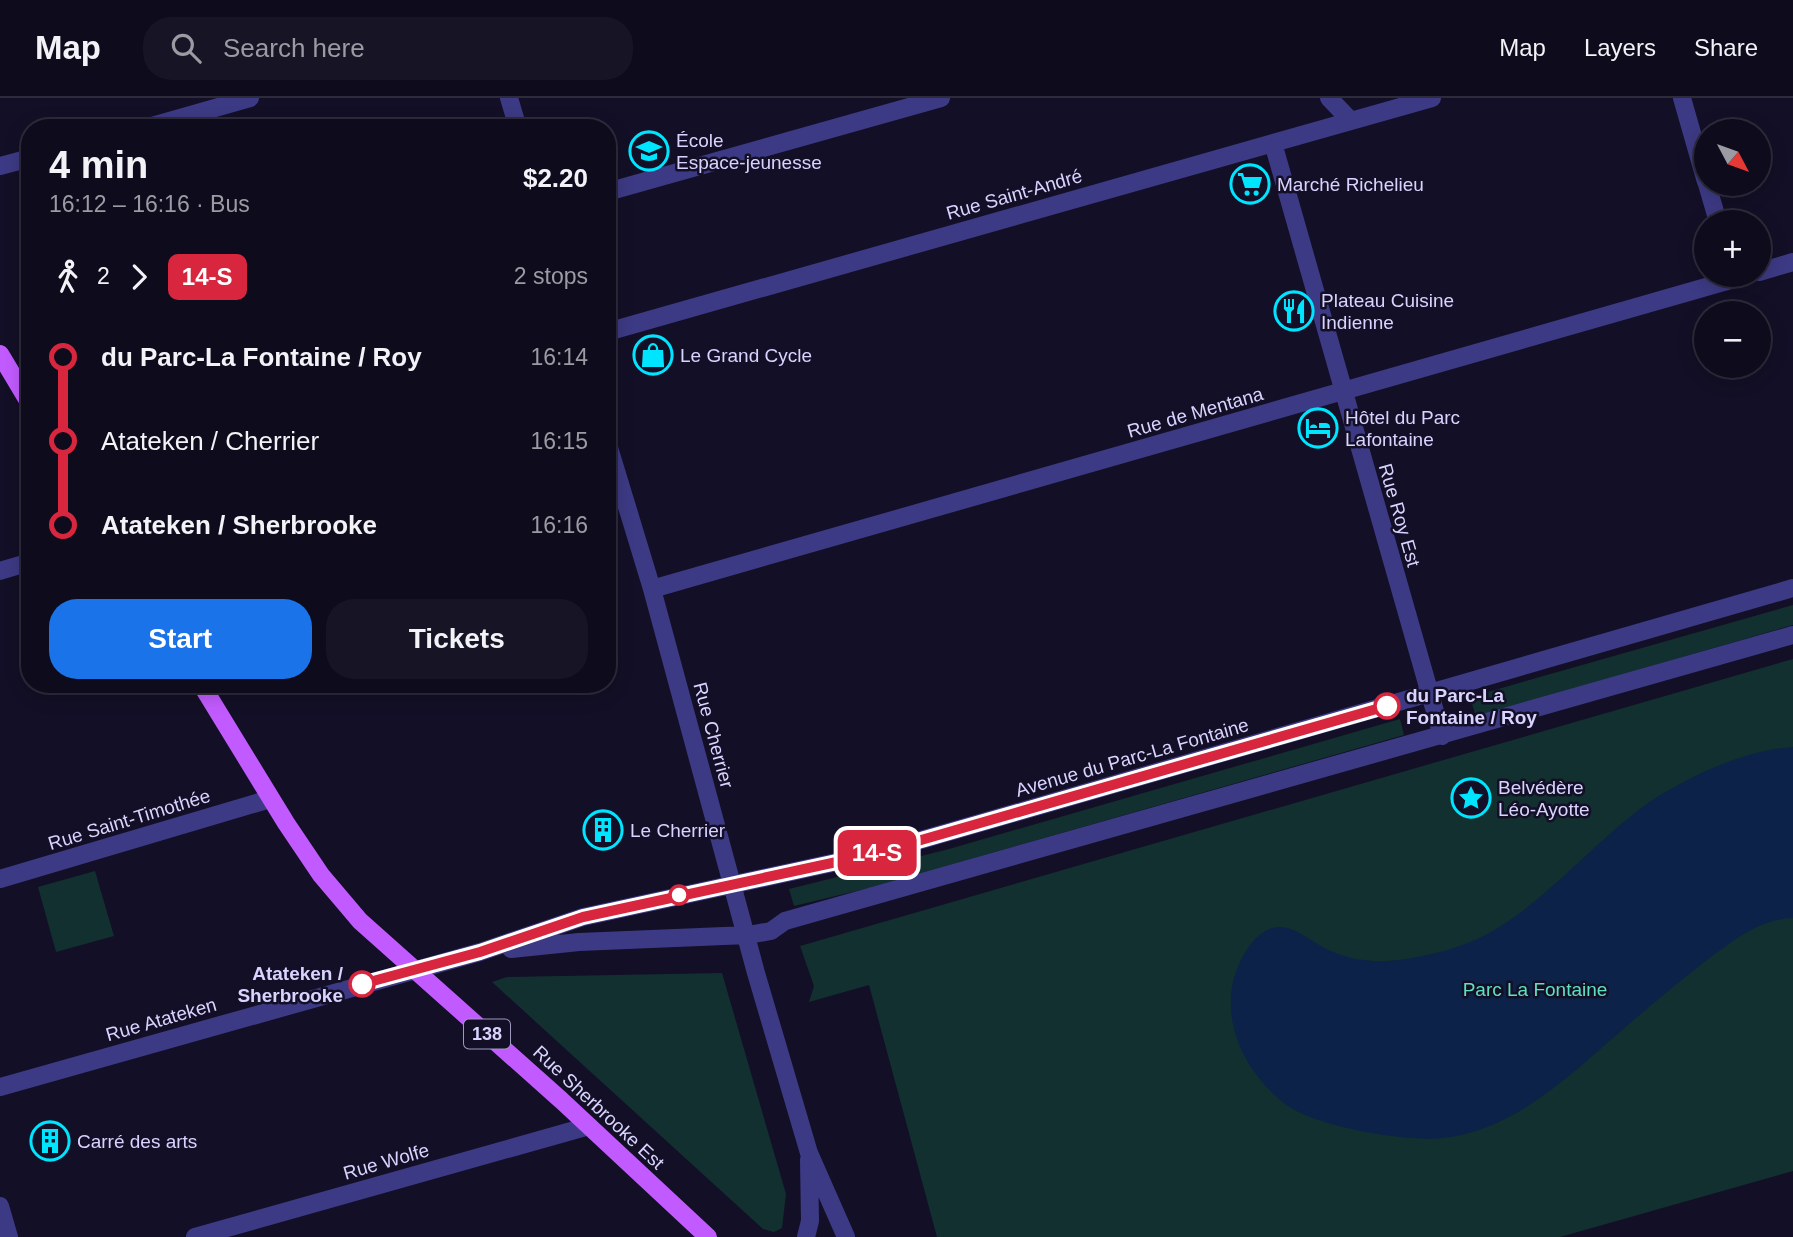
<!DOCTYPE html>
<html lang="en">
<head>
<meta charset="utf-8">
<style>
  body { margin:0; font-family:Helvetica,sans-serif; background:#171425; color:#f1f3f6; height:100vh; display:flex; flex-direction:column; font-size:26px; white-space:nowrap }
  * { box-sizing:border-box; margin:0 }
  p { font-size:23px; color:#9b9ba3 }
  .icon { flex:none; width:38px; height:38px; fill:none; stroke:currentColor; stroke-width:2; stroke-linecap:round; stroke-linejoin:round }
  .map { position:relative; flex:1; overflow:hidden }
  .details { position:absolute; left:21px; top:21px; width:595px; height:574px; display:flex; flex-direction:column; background:#0e0b1c; border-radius:28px; box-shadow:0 4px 18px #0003,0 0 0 2px #2e2b3b }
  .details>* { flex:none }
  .badge { padding:0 14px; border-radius:10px; font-size:24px; line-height:46px }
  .needle { width:46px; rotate:131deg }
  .fabs { position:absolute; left:1694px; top:21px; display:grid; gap:14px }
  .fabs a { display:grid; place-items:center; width:77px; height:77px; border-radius:50%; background:#0e0b1c; box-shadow:0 4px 18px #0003,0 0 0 2px #2e2b3b; font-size:35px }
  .map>.badge { position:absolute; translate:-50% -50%; box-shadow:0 0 0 4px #fff }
  .legs { display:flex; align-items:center; gap:10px; height:77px; padding:0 28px; font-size:23px }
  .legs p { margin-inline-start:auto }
  .head { display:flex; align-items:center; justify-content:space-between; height:119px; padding:0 28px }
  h1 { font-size:38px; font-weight:700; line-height:52px }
  .button { display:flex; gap:14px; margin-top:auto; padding:14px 28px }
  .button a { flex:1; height:80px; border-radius:28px; background:#1a73e8; color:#fff; font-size:28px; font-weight:700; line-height:80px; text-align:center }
  .button a+a { background:#171425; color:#f1f3f6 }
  ul { padding:0 28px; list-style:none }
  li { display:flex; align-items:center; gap:24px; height:84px; font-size:26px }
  li i { display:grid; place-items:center; width:10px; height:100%; margin:0 9px; background:currentColor }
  li i::after { content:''; width:18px; height:18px; margin:-9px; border:5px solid; border-radius:50%; background:#0e0b1c }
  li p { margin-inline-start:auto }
  li:first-child i { background:linear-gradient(#0000 50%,currentColor 0) }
  li:last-child i { background:linear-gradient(currentColor 50%,#0000 0) }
  header { display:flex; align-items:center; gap:42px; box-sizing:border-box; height:98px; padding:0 35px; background:#0e0b1c; border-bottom:2px solid #2e2b3b }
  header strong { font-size:33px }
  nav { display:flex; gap:38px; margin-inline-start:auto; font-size:24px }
  .search { width:490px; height:63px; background:#171425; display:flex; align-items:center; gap:18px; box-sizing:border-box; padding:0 24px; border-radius:28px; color:#9b9ba3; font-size:26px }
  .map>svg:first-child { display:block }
  .green { fill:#12302f }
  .water { fill:#0c2248 }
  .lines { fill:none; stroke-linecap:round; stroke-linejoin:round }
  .minor { stroke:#3d3a85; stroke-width:18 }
  .tertiary { stroke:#3d3a85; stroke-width:18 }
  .primary { stroke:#c25bff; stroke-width:18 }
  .line-1-casing { stroke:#fff; stroke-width:16 }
  .line-1 { stroke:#d7263d; stroke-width:10 }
  .stop-1-dot { fill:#fff; stroke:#d7263d; stroke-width:3.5 }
  .labels { text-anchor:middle; stroke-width:5; stroke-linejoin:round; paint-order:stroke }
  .shield { fill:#130f26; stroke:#9e99be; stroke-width:2 }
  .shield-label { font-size:18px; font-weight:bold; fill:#d9d4ff }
  .poi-label { font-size:19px; fill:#d9d4ff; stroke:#130f26; text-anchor:start }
  .street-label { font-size:19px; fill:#d9d4ff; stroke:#130f26 }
  .stop-label { font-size:19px; font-weight:bold; fill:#d9d4ff; stroke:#130f26; text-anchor:start }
  .park-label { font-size:19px; fill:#5fe0c0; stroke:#130f26 }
</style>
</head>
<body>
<header>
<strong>Map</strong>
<div class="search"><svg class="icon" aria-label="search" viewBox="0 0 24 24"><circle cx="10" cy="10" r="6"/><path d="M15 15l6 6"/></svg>Search here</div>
<nav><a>Map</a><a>Layers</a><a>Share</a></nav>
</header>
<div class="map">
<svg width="1793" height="1139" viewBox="0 0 1793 1139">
  <rect width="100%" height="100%" fill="#130f26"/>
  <path class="green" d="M 1793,507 L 1793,527 L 1476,619 L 1470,599 Z
    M 1793,561 L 1793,1073 L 1560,1139 L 937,1139 L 869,887 L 809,904 L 814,888 L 800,848 Z
    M 1400,621 L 1404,637 L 869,790 L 794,808 L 789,791 L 949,751 Z
    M 95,773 L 114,838 L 56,854 L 38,789 Z
    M 722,875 L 786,1096 L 782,1130 L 774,1134 L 763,1131 L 492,884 L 507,879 Z"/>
  <path class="water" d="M 1793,649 L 1793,820 C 1759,821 1734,842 1707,862 C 1678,885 1649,908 1621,933 C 1561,985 1498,1048 1412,1040 C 1379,1038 1311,1026 1285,1006 C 1239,970 1212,907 1246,853 C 1253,842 1264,830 1278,829 C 1294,828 1310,842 1323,849 C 1352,865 1384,866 1417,859 C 1437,855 1458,850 1477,841 C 1540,812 1593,743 1651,703 C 1691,677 1745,652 1793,649 Z"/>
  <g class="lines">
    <path class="minor" d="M 509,0 L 518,30
      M 1329,0 L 1351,23
      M 1682,0 L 1706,84
      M 1273,45 L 1442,638
      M 1707,86 L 1718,124
      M 607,94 L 941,0
      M 1759,174 L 1793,164
      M 607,234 L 1432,0
      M 607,343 L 652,491 L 756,875 L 809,1055 L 846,1139
      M 0,473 L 30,464
      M 652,491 L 1748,177
      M 0,781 L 270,701
      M 511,851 L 579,844 L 748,837 L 771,833 L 785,823 L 1793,537
      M 0,989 L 480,854 L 583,819 L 869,757 L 1793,490
      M 0,1108 L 9,1139
      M 195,1139 L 589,1028
      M 806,1139 L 810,1123 L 809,1062"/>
    <path class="tertiary" d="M 145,30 L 250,0
      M 0,68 L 30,60"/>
    <path class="primary" d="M 0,256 L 30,306
      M 201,586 L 286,725 L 321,777 L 360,823 L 561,1002 L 708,1139"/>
  </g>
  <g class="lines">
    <g class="line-1-casing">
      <path id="line-1" d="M 362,886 L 480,854 L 583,819 L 869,757 L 1387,608"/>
    </g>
    <use href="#line-1" class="line-1"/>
  </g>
  <defs>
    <g id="school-ring" transform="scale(2.0125)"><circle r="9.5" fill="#130f26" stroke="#00e5ff" stroke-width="1.5"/><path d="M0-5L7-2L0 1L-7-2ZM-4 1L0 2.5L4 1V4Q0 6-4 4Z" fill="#00e5ff"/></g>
    <g id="supermarket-ring" transform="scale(2.0125)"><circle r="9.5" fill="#130f26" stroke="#00e5ff" stroke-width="1.5"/><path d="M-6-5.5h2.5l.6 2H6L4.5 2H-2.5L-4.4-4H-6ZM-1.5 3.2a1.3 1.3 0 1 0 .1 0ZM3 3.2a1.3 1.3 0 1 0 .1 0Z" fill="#00e5ff"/></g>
    <g id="restaurant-ring" transform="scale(2.0125)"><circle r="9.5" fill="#130f26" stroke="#00e5ff" stroke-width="1.5"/><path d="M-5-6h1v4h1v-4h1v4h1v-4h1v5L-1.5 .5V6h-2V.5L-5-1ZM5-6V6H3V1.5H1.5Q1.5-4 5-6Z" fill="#00e5ff"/></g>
    <g id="shop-ring" transform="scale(2.0125)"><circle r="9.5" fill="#130f26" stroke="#00e5ff" stroke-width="1.5"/><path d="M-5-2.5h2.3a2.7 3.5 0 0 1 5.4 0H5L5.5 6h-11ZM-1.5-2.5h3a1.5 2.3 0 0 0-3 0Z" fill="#00e5ff"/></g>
    <g id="hotel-ring" transform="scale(2.0125)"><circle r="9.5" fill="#130f26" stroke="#00e5ff" stroke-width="1.5"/><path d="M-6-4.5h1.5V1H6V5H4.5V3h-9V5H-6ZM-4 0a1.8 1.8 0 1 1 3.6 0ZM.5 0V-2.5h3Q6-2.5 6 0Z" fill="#00e5ff"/></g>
    <g id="sight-ring" transform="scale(2.0125)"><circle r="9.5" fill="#130f26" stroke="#00e5ff" stroke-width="1.5"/><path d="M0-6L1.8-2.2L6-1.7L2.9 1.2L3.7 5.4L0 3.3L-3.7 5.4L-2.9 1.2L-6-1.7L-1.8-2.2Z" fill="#00e5ff"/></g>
    <g id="building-ring" transform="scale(2.0125)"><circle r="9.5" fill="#130f26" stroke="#00e5ff" stroke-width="1.5"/><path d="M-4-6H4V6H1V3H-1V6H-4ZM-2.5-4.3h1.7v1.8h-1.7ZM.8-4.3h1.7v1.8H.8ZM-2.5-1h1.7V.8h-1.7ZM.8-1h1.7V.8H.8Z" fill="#00e5ff"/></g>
  </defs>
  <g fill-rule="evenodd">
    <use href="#school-ring" x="649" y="53"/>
    <use href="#supermarket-ring" x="1250" y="86"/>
    <use href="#restaurant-ring" x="1294" y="213"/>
    <use href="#shop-ring" x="653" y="257"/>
    <use href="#hotel-ring" x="1318" y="330"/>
    <use href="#sight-ring" x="1471" y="700"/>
    <use href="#building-ring" x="603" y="732"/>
    <use href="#building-ring" x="50" y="1043"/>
  </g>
  <g class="stop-1-dot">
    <circle cx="1387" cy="608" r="12"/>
    <circle cx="679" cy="797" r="9"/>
    <circle cx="362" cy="886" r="12"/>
  </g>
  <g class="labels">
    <rect class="shield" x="464" y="921.5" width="46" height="29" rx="5"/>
    <g class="shield-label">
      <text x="487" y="942">138</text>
    </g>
    <g class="poi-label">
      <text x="676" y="49">École<tspan x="676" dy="22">Espace-jeunesse</tspan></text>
      <text x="1277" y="93">Marché Richelieu</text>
      <text x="1321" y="209">Plateau Cuisine<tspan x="1321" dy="22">Indienne</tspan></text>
      <text x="680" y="264">Le Grand Cycle</text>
      <text x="1345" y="326">Hôtel du Parc<tspan x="1345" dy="22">Lafontaine</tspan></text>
      <text x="1498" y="696">Belvédère<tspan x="1498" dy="22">Léo-Ayotte</tspan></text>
      <text x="630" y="739">Le Cherrier</text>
      <text x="77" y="1050">Carré des arts</text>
    </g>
    <g class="street-label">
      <text transform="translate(1014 96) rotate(-16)" y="7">Rue Saint-André</text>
      <text transform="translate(1195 314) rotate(-16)" y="7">Rue de Mentana</text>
      <text transform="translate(1400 417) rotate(74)" y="7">Rue Roy Est</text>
      <text transform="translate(714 637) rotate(75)" y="7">Rue Cherrier</text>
      <text transform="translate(1132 659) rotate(-16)" y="7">Avenue du Parc-La Fontaine</text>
      <text transform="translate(129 721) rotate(-17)" y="7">Rue Saint-Timothée</text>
      <text transform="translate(161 921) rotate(-16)" y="7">Rue Atateken</text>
      <text transform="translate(599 1009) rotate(43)" y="7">Rue Sherbrooke Est</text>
      <text transform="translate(386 1063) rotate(-16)" y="7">Rue Wolfe</text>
    </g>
    <g class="stop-label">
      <text x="1406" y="604">du Parc-La<tspan x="1406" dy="22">Fontaine / Roy</tspan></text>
      <text x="343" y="882" text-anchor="end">Atateken /<tspan x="343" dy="22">Sherbrooke</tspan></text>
    </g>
    <g class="park-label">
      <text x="1535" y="898">Parc La Fontaine</text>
    </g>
  </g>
</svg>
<div class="fabs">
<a><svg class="needle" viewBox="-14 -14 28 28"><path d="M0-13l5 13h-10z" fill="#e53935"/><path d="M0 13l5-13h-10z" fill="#9b9ba3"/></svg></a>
<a>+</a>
<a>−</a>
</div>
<b class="badge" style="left:877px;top:755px;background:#d7263d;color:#fff">14-S</b>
<section class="details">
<div class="head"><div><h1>4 min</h1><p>16:12 – 16:16 · Bus</p></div><b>$2.20</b></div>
<div class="legs"><svg class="icon" aria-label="walk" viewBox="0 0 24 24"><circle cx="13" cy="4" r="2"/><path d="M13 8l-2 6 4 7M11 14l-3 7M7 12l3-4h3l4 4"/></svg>2<svg class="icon" aria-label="forward" viewBox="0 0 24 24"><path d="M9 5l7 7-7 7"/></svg><b class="badge" style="background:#d7263d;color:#fff">14-S</b><p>2 stops</p></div>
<ul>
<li><i style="color:#d7263d"></i><b>du Parc-La Fontaine / Roy</b><p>16:14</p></li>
<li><i style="color:#d7263d"></i><span>Atateken / Cherrier</span><p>16:15</p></li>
<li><i style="color:#d7263d"></i><b>Atateken / Sherbrooke</b><p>16:16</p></li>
</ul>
<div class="button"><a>Start</a><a>Tickets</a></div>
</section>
</div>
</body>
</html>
